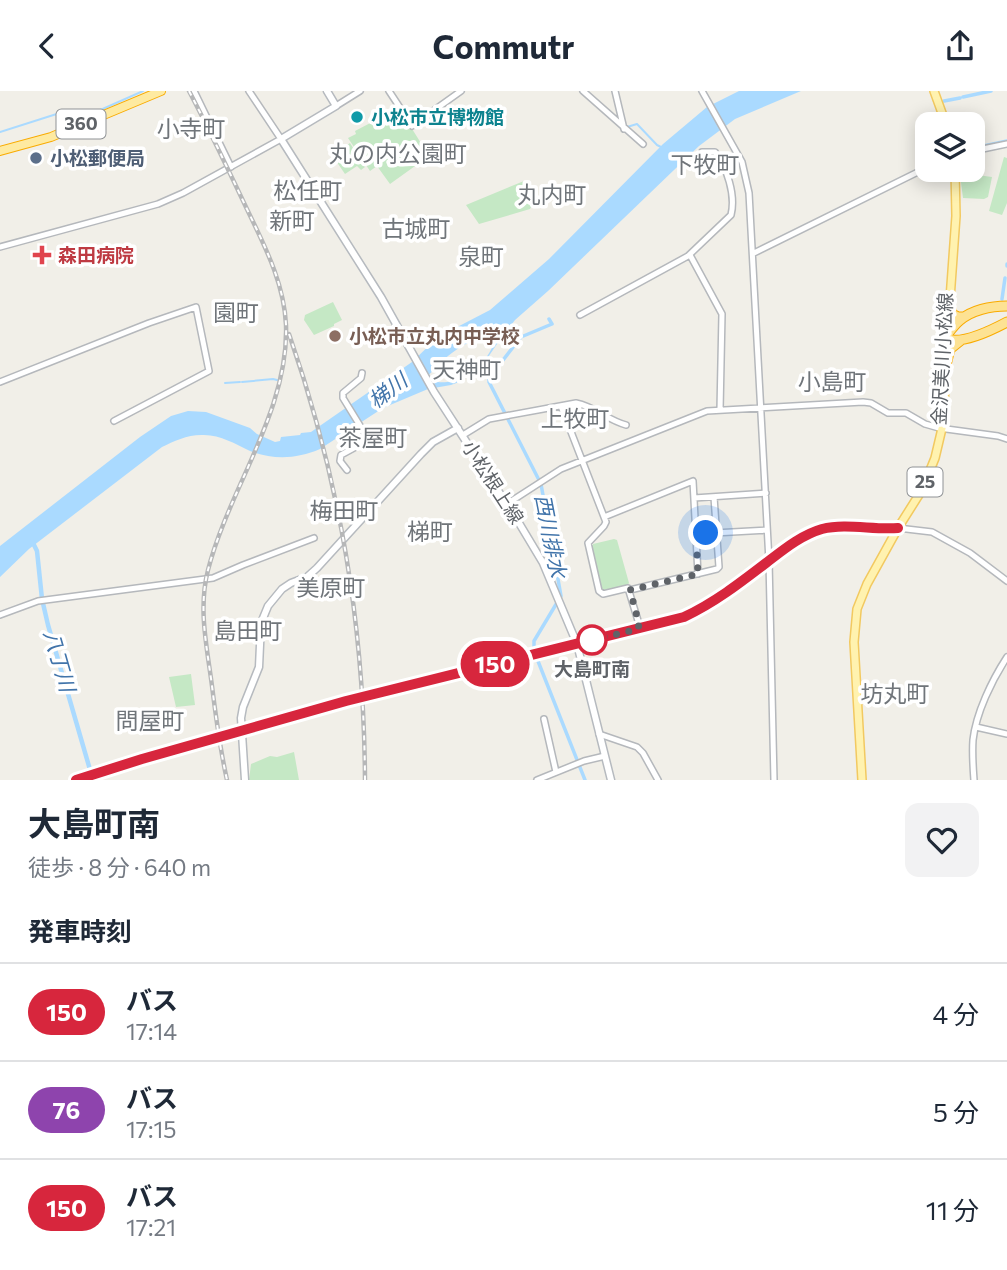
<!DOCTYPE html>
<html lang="ja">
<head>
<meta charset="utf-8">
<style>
  body { margin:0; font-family:Commissioner,"Noto Sans JP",sans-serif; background:#f2f2f3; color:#1f2937; height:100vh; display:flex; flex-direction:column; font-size:26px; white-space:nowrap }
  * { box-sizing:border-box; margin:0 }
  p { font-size:23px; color:#747a83 }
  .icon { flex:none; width:38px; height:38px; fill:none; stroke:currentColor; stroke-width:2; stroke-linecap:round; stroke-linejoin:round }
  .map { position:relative; height:689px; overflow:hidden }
  .side { display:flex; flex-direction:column; background:#fff; flex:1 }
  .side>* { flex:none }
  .badge { padding:0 14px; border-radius:23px; font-size:24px; line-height:46px }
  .buttons { position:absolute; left:915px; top:21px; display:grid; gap:14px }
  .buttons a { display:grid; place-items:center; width:70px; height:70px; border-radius:14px; background:#fff; box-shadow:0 4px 18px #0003; font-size:35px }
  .you { position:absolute; width:35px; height:35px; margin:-18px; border:5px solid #fff; border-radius:50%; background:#1a73e8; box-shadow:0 0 0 10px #1a73e833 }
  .map>.badge { position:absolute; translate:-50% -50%; box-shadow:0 0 0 4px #fff }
  h2 { padding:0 28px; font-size:26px; line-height:63px }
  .round { display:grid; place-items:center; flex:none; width:74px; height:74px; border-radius:14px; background:#f2f2f3 }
  .head { display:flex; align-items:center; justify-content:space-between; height:119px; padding:0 28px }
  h1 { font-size:33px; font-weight:700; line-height:52px }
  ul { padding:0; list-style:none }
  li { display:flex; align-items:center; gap:21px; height:98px; padding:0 28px; border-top:2px solid #e0e1e3 }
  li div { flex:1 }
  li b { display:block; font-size:26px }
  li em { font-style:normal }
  li .badge { min-width:77px; font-weight:700; text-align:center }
  header { display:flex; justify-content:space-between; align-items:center; height:91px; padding:0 28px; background:#fff; font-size:32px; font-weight:700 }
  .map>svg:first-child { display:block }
  .green { fill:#c5e8c5 }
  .water { fill:#aadaff; fill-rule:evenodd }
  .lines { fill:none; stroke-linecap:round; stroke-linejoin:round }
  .stream { stroke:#aadaff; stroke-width:2 }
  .canal { stroke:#aadaff; stroke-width:3.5 }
  .river { stroke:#aadaff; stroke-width:4.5 }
  .tertiary-casing { stroke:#b5b8bc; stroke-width:8 }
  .secondary-casing { stroke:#b6babf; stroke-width:9 }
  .primary-casing { stroke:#f2c960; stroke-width:10 }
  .trunk-casing { stroke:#f9ab00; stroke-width:10 }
  .motorway-casing { stroke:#f9ab00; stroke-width:11 }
  .tertiary { stroke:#fff; stroke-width:5 }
  .secondary { stroke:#fff; stroke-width:6 }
  .primary { stroke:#fff2af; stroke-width:7 }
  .trunk { stroke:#feeaa1; stroke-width:8 }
  .motorway { stroke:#fde293; stroke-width:9 }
  .rail-casing { stroke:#b6b7b8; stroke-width:4.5 }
  .rail { stroke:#fff; stroke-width:2; stroke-dasharray:5; stroke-linecap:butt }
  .primary-bridge-casing { stroke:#f2c960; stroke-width:10; stroke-linecap:butt }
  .primary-bridge { stroke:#fff2af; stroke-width:7 }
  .line-casing { stroke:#fff; stroke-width:16 }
  .line { stroke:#d7263d; stroke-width:10 }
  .walk { stroke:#5f6368; stroke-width:7; stroke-dasharray:0 12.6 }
  .culture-dot { fill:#0f9aa8; stroke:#fff; stroke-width:2.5 }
  .service-dot { fill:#5c6f8a; stroke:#fff; stroke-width:2.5 }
  .health-dot { fill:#e0444e; stroke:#fff; stroke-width:2.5 }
  .education-dot { fill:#8d6e63; stroke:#fff; stroke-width:2.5 }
  .stop-dot { fill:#fff; stroke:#d7263d; stroke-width:3.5 }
  .labels { text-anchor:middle; stroke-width:7; stroke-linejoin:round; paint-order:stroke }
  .shield { fill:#fff; stroke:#8f9295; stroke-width:2 }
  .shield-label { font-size:18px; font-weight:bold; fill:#5f6368 }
  .culture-label { font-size:19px; font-weight:bold; fill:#0d838f; stroke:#fff; text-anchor:start }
  .service-label { font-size:19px; font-weight:bold; fill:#4e5e75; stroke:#fff; text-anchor:start }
  .health-label { font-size:19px; font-weight:bold; fill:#be3a42; stroke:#fff; text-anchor:start }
  .education-label { font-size:19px; font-weight:bold; fill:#785e54; stroke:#fff; text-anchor:start }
  .street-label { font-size:19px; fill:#5f6368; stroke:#fff }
  .stop-label { font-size:19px; font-weight:bold; fill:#5f6368; stroke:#fff }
  .water-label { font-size:21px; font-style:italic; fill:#4174aa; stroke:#fff }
  .quarter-label { font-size:23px; fill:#70757a; stroke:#fff }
</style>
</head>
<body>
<header><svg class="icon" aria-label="back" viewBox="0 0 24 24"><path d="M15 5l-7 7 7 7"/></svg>Commutr<svg class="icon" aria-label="share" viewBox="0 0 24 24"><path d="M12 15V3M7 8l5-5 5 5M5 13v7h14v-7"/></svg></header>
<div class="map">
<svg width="1007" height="689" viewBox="0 0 1007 689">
  <rect width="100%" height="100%" fill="#f1efe8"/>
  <path class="green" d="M 399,17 L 429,65 L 390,93 L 377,75 L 370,80 L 348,47 L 356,43 L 355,40 Z
    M 350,52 L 365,76 L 361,79 L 357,75 L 345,83 L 332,64 Z
    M 1004,66 L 1007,67 L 1007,112 L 1002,124 L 989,120 Z
    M 962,82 L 992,86 L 988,106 L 984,108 L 963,107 L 960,84 Z
    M 524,90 L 532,114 L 530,118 L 479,133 L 466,114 Z
    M 333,211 L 342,229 L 334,233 L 334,235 L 314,244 L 304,229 L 305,224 Z
    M 614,448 L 617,449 L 629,492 L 627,495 L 604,501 L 601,499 L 591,457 L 593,453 Z
    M 191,583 L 195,614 L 176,616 L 169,586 Z
    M 294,661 L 299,689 L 249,689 L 251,673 L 270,665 L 277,666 Z"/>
  <path class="water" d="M 739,0 L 801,0 L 735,28 L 699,55 L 548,200 L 515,229 L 497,253 L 480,278 L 459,291 L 451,294 L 428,298 L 383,317 L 320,358 C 297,368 273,369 250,360 C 235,353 221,344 204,344 C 189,343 174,350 162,356 L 29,458 L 0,486 L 0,455 L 140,346 L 171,325 L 188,320 L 206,321 L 250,337 L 257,343 L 275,351 L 280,350 L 281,346 L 300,344 L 301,342 L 311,341 L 412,271 L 438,246 L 490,219 L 549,168 L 663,53 L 707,16 ZM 488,241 L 494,243 C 497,264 467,290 447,291 C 438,292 433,289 425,292 L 423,289 C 432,282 439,272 448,265 C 460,255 475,248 488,241 Z"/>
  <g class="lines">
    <path class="stream" d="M 80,28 L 143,0
      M 625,33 L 627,36 L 637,33 L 657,54 L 661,56
      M 0,41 L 66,20
      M 242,291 L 273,288 L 277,289
      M 225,292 L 240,291"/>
    <path class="canal" d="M 963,6 L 991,0
      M 944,10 L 960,7
      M 974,57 L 1007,50
      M 1007,175 L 1007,173
      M 1002,208 L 1005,187
      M 549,228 L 552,233 L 521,246 L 489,287 L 489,291 L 541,393 L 561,505 L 534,550 L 534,560 L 585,689"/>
    <path class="river" d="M 32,450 L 37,460 L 42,508 L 48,534 L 93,689"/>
    <g class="tertiary-casing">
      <path id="tertiary" d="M 194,0 L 231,76
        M 389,0 L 412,35 L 461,0
        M 583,0 L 643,53
        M 615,0 L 624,38
        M 702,0 L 742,71 L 749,102 L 769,470 L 774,689
        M 336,15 L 360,0
        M 973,60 L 1007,53
        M 0,156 L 158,113 L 183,102 L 281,48 L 249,0
        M 754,162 L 928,76
        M 690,164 L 722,223 L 720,319
        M 580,224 L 688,165 L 731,124 C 736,104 727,77 715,61 L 702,61
        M 0,291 L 149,232 L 196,216 L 209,280 L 114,330
        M 561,315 L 606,431 L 604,435 L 588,452 L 599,500 L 603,503 L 628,497 L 639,533 L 638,538
        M 463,344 L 489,328 L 576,312 C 596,316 607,329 626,334
        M 347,379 L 340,370 L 341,364 L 363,352 L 367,346 L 343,307 L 343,302 L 361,287 L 362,282
        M 694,407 L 766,402
        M 507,413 L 561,378 L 707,320 L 863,311 L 871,312 L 888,322 L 906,322 L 925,333 L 939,337 L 998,345 L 1007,348
        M 604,426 L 693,390 L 698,483
        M 898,437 L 932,441 L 970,462 L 1007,490
        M 696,443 L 767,439
        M 630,499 L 717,478 L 719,476 L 714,406
        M 0,524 L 38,510 L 213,487 L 243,474 L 314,447
        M 544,628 L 556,681
        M 976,636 L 1007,643
        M 599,643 L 637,656 L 643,662 L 658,689
        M 537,689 L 584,670 L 605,665
        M 974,689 C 973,676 972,663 973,649 C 976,622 992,589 1007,566"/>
    </g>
    <g class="secondary-casing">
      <path id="secondary" d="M 327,0 L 336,15 L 281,48 L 381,206 L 434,301 L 519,432 L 543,472 L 577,553 L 611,689
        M 245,689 L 241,627 L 243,616 L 259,576 L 261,532 L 268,515 L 282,498 L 291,492 L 307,486 L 317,477 L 421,363 L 433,351 L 458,337"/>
    </g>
    <g class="primary-casing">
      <path id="primary" d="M 934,0 L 946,33
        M 946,263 L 956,125 L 955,79
        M 300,623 L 366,605 L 684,526 C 714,512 740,492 766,472 C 783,459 801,444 822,438 C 846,431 873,439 898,437
        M 76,689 L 164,662
        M 862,689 L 854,551 L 857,518 L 867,493 L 898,437 L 922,399 L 935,367 L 944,329 L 945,275"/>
    </g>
    <g class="trunk-casing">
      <path id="trunk" d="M 0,60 L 51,46 L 161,0"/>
    </g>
    <g class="motorway-casing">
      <path id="motorway" d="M 949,209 L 952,223 L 958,226 L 963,226
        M 1007,215 C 991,215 971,219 959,230 C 953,235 949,242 944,247 C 960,255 992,239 1007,231
        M 945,278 L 950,258 L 960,250"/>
    </g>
    <use href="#tertiary" class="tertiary"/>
    <use href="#secondary" class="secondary"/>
    <use href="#primary" class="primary"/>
    <use href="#trunk" class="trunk"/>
    <use href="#motorway" class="motorway"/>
    <g class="rail-casing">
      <path id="rail" d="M 189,0 C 209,38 227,76 245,114 C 263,152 284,190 286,234 C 289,320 229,397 208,479 C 198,518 207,556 212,595 C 216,627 220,658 227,689
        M 289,243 C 340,390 364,533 365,689"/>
    </g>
    <use href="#rail" class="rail"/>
    <g class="primary-bridge-casing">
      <path id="primary-bridge" d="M 164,662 L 300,623"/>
    </g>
    <use href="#primary-bridge" class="primary-bridge"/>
  </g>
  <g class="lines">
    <g class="line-casing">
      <path id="line" d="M 76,689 L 142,668 L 346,610 L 684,526 C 714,512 740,492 766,472 C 783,459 801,444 822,438 C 846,432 873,439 898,437"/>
    </g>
    <use href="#line" class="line"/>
    <path class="walk" d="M 592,549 L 638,538 L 639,533 L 630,499 L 698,483 L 696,443 L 706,442"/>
  </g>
  <circle class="culture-dot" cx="357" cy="26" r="7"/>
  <circle class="service-dot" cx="36" cy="67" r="7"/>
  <path class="health-dot" d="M38.5 153.5h7v7h7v7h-7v7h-7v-7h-7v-7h7z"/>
  <circle class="education-dot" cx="335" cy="245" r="7"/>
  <circle class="stop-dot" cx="592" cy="549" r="14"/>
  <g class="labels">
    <g class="shield">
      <rect x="56.5" y="18.5" width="49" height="29" rx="5"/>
      <rect x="907.5" y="376.5" width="35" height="29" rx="5"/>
    </g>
    <g class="shield-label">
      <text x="81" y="39">360</text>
      <text x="925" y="397">25</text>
    </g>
    <g class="culture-label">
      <text x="371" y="33">小松市立博物館</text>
    </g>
    <g class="service-label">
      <text x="50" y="74">小松郵便局</text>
    </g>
    <g class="health-label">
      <text x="58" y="171">森田病院</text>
    </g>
    <g class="education-label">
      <text x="349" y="252">小松市立丸内中学校</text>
    </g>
    <g class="street-label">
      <text transform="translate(942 268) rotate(-87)" y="7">金沢美川小松線</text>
      <text transform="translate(493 391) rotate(57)" y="7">小松根上線</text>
    </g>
    <g class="stop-label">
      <text x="592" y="585">大島町南</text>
    </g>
    <g class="water-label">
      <text transform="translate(388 300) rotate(-37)" y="7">梯川</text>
      <text transform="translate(550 445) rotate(79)" y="7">西川排水</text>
      <text transform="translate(59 570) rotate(74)" y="7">八丁川</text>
    </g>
    <g class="quarter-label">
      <text x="191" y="46">小寺町</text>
      <text x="398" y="71">丸の内公園町</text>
      <text x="705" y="82">下牧町</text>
      <text x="308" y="108">松任町</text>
      <text x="552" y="112">丸内町</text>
      <text x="292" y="138">新町</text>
      <text x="416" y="146">古城町</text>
      <text x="481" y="174">泉町</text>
      <text x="236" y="230">園町</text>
      <text x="467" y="287">天神町</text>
      <text x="832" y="299">小島町</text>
      <text x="575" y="336">上牧町</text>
      <text x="373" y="355">茶屋町</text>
      <text x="344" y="428">梅田町</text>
      <text x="430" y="449">梯町</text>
      <text x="331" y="505">美原町</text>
      <text x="248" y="548">島田町</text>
      <text x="895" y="611">坊丸町</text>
      <text x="150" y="638">問屋町</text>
    </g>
  </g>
</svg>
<div class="buttons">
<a><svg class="icon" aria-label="layers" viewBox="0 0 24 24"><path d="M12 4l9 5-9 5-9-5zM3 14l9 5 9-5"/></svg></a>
</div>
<div class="you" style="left:706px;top:442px"></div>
<b class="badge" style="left:495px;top:573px;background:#d7263d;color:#fff">150</b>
</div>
<section class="side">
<div class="head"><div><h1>大島町南</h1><p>徒歩 · 8 分 · 640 m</p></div><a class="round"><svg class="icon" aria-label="heart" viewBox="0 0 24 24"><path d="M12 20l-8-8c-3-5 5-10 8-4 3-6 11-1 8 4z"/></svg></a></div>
<h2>発車時刻</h2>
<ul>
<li><span class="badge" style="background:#d7263d;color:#fff">150</span><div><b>バス</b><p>17:14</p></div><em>4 分</em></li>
<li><span class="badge" style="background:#8e44ad;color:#fff">76</span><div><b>バス</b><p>17:15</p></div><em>5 分</em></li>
<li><span class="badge" style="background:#d7263d;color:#fff">150</span><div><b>バス</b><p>17:21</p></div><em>11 分</em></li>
</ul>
</section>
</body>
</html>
